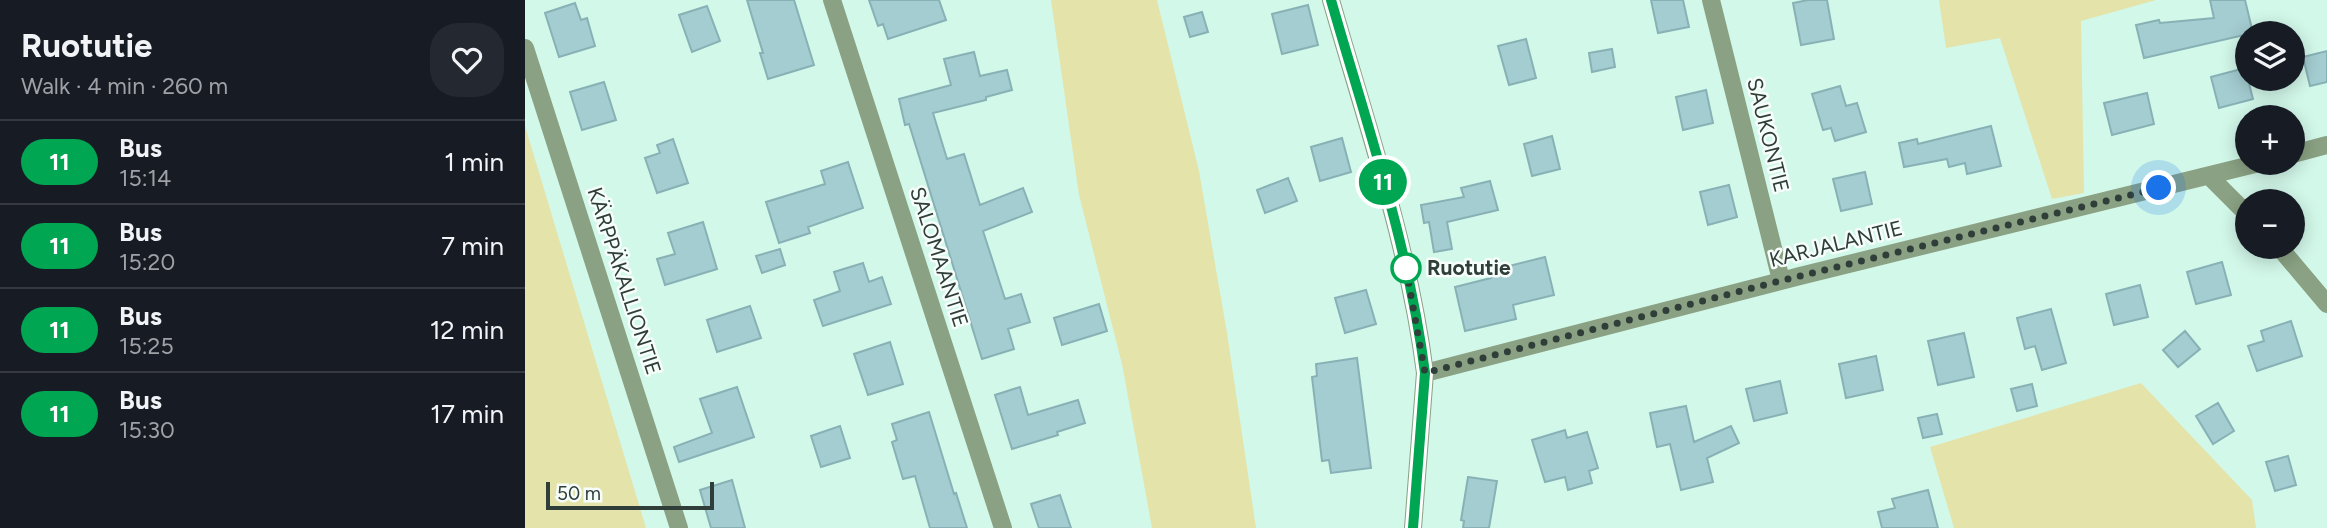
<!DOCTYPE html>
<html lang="en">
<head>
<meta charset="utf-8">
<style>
  body { margin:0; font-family:Figtree,sans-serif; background:#242831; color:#f1f3f6; height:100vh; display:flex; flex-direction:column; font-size:26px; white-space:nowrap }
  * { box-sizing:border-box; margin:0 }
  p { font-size:23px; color:#9ea1a6 }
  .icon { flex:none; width:38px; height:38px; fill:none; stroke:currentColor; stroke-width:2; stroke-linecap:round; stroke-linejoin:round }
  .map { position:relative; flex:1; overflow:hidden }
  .sheet { display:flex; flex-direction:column; background:#171b24; width:525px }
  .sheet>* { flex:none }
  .badge { padding:0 14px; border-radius:23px; font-size:24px; line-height:46px }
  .fabs { position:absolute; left:1710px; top:21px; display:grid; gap:14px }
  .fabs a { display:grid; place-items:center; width:70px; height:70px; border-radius:50%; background:#171b24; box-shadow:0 4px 18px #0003; font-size:35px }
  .scale { position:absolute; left:21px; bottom:18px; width:168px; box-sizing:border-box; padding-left:7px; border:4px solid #2f3e39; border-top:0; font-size:19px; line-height:24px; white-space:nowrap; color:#2f3e39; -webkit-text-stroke:5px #f6fdfa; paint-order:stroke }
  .you { position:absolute; width:35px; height:35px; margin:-18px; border:5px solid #fff; border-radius:50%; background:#1a73e8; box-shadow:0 0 0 10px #1a73e833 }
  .map>.badge { position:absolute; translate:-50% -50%; box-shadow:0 0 0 4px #fff }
  .round { display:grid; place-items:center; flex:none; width:74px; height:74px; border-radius:28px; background:#242831 }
  .summary { display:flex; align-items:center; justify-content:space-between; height:119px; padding:0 21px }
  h1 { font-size:33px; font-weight:700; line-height:52px }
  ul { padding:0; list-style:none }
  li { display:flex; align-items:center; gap:21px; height:84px; padding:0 21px; border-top:2px solid #363941 }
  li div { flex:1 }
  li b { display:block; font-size:26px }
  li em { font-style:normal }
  li .badge { min-width:77px; font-weight:700; text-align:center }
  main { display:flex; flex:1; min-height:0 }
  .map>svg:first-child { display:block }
  .green { fill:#e4e3aa }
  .building { fill:#a4cdd1; stroke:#88b1b5; stroke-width:2 }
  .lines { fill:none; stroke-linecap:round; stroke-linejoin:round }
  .minor { stroke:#8aa183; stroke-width:18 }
  .line-casing { stroke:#fff; stroke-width:16 }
  .line { stroke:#00a651; stroke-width:10 }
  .walk { stroke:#2f3e39; stroke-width:7; stroke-dasharray:0 12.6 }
  .stop-dot { fill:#fff; stroke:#00a651; stroke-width:3.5 }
  .labels { text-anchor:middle; stroke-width:5; stroke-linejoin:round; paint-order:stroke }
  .street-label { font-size:21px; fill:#2f3e39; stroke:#f6fdfa }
  .stop-label { font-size:21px; font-weight:bold; fill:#2f3e39; stroke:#f6fdfa; text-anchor:start }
</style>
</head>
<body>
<main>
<section class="sheet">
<div class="summary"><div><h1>Ruotutie</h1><p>Walk · 4 min · 260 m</p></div><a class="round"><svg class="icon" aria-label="heart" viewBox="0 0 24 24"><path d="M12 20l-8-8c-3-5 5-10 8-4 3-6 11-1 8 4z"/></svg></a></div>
<ul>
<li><span class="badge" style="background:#00a651;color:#fff">11</span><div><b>Bus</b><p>15:14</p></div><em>1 min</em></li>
<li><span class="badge" style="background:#00a651;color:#fff">11</span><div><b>Bus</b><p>15:20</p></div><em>7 min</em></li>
<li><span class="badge" style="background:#00a651;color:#fff">11</span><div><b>Bus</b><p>15:25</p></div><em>12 min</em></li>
<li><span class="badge" style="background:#00a651;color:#fff">11</span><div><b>Bus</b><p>15:30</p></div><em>17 min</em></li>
</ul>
</section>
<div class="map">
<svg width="1802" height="528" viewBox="0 0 1802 528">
  <rect width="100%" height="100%" fill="#d2f8ea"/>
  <path class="green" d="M 526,0 L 632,0 L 674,171 L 702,333 L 731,528 L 627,528 L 597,364 L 554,195 Z
    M 1414,0 L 1631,0 L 1556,21 L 1559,193 L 1527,199 L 1475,38 L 1421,48 Z
    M 0,126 L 121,528 L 0,528 Z
    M 1616,383 L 1727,500 L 1731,528 L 1429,528 L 1405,447 Z"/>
  <path class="building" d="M 222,0 L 269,0 L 289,65 L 243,79 L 235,53 L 238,53 Z
    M 344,0 L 414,0 L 421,20 L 363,39 L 358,24 L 353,26 Z
    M 1126,0 L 1158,0 L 1164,27 L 1133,33 Z
    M 1283,0 L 1302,0 L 1309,39 L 1276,45 L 1268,3 Z
    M 1685,0 L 1720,0 L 1728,33 L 1619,58 L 1611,25 L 1634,20 L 1635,23 L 1689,18 Z
    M 50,3 L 56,20 L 62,18 L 70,46 L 34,57 L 20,13 Z
    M 783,5 L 793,45 L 757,54 L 747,14 Z
    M 182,6 L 195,41 L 167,52 L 154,15 Z
    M 677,12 L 683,32 L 665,37 L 659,17 Z
    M 1001,39 L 1011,78 L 984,85 L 973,46 Z
    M 1087,49 L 1090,67 L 1067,72 L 1064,53 Z
    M 1802,51 L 1802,82 L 1785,86 L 1778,57 Z
    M 449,52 L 455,76 L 482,70 L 487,90 L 461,97 L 461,100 L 408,113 L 422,159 L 439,154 L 455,205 L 498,188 L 507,212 L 458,231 L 480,299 L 496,294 L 505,322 L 483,329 L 489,349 L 457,359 L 384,124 L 380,125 L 374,99 L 426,85 L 419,59 Z
    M 1720,68 L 1728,99 L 1694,108 L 1686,77 Z
    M 79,82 L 91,120 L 57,130 L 45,92 Z
    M 1315,86 L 1321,106 L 1332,103 L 1341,132 L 1310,141 L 1306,128 L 1298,130 L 1287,94 Z
    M 1181,90 L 1188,123 L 1158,130 L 1151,97 Z
    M 1622,93 L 1629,124 L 1587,135 L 1579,103 Z
    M 1466,126 L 1476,166 L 1442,174 L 1440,163 L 1424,167 L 1422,159 L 1379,167 L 1374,143 L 1392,139 L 1393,144 Z
    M 1027,136 L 1035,169 L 1007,176 L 999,144 Z
    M 817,138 L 826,172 L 795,181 L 786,147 Z
    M 148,139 L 163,183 L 132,193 L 120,158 L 135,153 L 132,145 Z
    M 323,162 L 338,208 L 283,227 L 285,233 L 254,243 L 241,202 L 300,184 L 296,171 Z
    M 1340,172 L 1347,204 L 1316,211 L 1308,179 Z
    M 763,178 L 772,201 L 740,213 L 732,190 Z
    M 965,181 L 973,210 L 922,222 L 927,249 L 909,252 L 904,222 L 899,223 L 896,205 L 939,197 L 936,188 Z
    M 1204,185 L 1212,217 L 1183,225 L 1175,192 Z
    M 178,222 L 192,269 L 140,285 L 132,259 L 150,254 L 143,233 Z
    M 255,249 L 260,265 L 237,273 L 231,256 Z
    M 1020,257 L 1029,295 L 988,305 L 991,319 L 940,331 L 930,287 L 966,278 L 964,271 Z
    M 1697,262 L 1706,295 L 1671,304 L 1662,272 Z
    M 338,263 L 344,282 L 357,277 L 366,304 L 298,326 L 289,300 L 315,291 L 309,272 Z
    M 1615,285 L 1623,317 L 1589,325 L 1581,294 Z
    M 841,290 L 851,324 L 820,333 L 810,298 Z
    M 574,304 L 582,331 L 537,345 L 529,318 Z
    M 225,306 L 236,338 L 192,352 L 182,320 Z
    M 1526,309 L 1541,363 L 1517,370 L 1510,346 L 1500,349 L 1492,318 Z
    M 1766,321 L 1777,356 L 1732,371 L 1723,346 L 1739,341 L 1736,331 Z
    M 1660,331 L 1675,349 L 1653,367 L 1638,350 Z
    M 1439,333 L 1449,377 L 1413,385 L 1403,341 Z
    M 365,342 L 378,384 L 343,395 L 329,354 Z
    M 1351,356 L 1358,390 L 1321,398 L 1314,364 Z
    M 832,358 L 846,468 L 806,473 L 804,460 L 797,461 L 787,377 L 792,376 L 791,364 Z
    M 1255,381 L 1262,413 L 1229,421 L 1221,389 Z
    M 1507,384 L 1512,406 L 1492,411 L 1486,389 Z
    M 212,387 L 229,437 L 154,462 L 149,447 L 187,433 L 175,399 Z
    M 495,387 L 503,415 L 553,400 L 560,423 L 532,432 L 533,435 L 487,449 L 470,395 Z
    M 1693,403 L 1709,431 L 1688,444 L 1671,416 Z
    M 1161,406 L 1169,442 L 1206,426 L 1214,443 L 1182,458 L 1188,482 L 1156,490 L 1145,444 L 1132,447 L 1125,413 Z
    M 404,412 L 429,494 L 431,493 L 442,528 L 405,528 L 390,476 L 378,479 L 367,442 L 372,440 L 367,424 Z
    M 1412,414 L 1417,434 L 1398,438 L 1393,418 Z
    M 315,426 L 325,458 L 296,467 L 286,436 Z
    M 1040,430 L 1042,438 L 1062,432 L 1073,468 L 1064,471 L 1067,483 L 1043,490 L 1040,477 L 1020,482 L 1007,440 Z
    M 1763,456 L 1771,485 L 1750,491 L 1741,462 Z
    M 943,477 L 972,481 L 964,528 L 938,528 L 939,521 L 936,520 Z
    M 207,480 L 220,528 L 186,528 L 175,490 Z
    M 1403,490 L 1413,528 L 1357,528 L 1353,512 L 1370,508 L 1367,499 Z
    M 535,495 L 546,528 L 514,528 L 506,504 Z"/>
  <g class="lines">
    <path class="minor" d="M 307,0 L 478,528
      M 806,0 C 841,123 884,246 900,373 L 888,528
      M 1186,0 L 1256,280
      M 0,48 L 154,528
      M 1768,154 L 1802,145
      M 1684,176 L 1722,214
      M 1754,247 L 1802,304
      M 900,373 L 1275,276 L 1734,163"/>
  </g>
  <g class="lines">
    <g class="line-casing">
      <path id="line" d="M 806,0 C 841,122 884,246 900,373 L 888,528"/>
    </g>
    <use href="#line" class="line"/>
    <path class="walk" d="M 881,268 L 879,257 L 900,373 L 1247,283 L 1634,188"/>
  </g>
  <circle class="stop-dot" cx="881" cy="268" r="14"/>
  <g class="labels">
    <g class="street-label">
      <text transform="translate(1243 135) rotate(76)" y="7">SAUKONTIE</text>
      <text transform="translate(1311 244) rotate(-14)" y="7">KARJALANTIE</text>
      <text transform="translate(414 257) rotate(72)" y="7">SALOMAANTIE</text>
      <text transform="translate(99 281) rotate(72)" y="7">KÄRPPÄKALLIONTIE</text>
    </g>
    <g class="stop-label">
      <text x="902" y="275">Ruotutie</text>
    </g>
  </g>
</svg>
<div class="fabs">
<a><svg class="icon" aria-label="layers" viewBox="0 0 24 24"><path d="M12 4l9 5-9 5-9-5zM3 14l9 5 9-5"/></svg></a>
<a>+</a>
<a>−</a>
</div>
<div class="scale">50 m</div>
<div class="you" style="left:1634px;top:188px"></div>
<b class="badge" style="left:858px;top:182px;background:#00a651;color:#fff">11</b>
</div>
</main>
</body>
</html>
